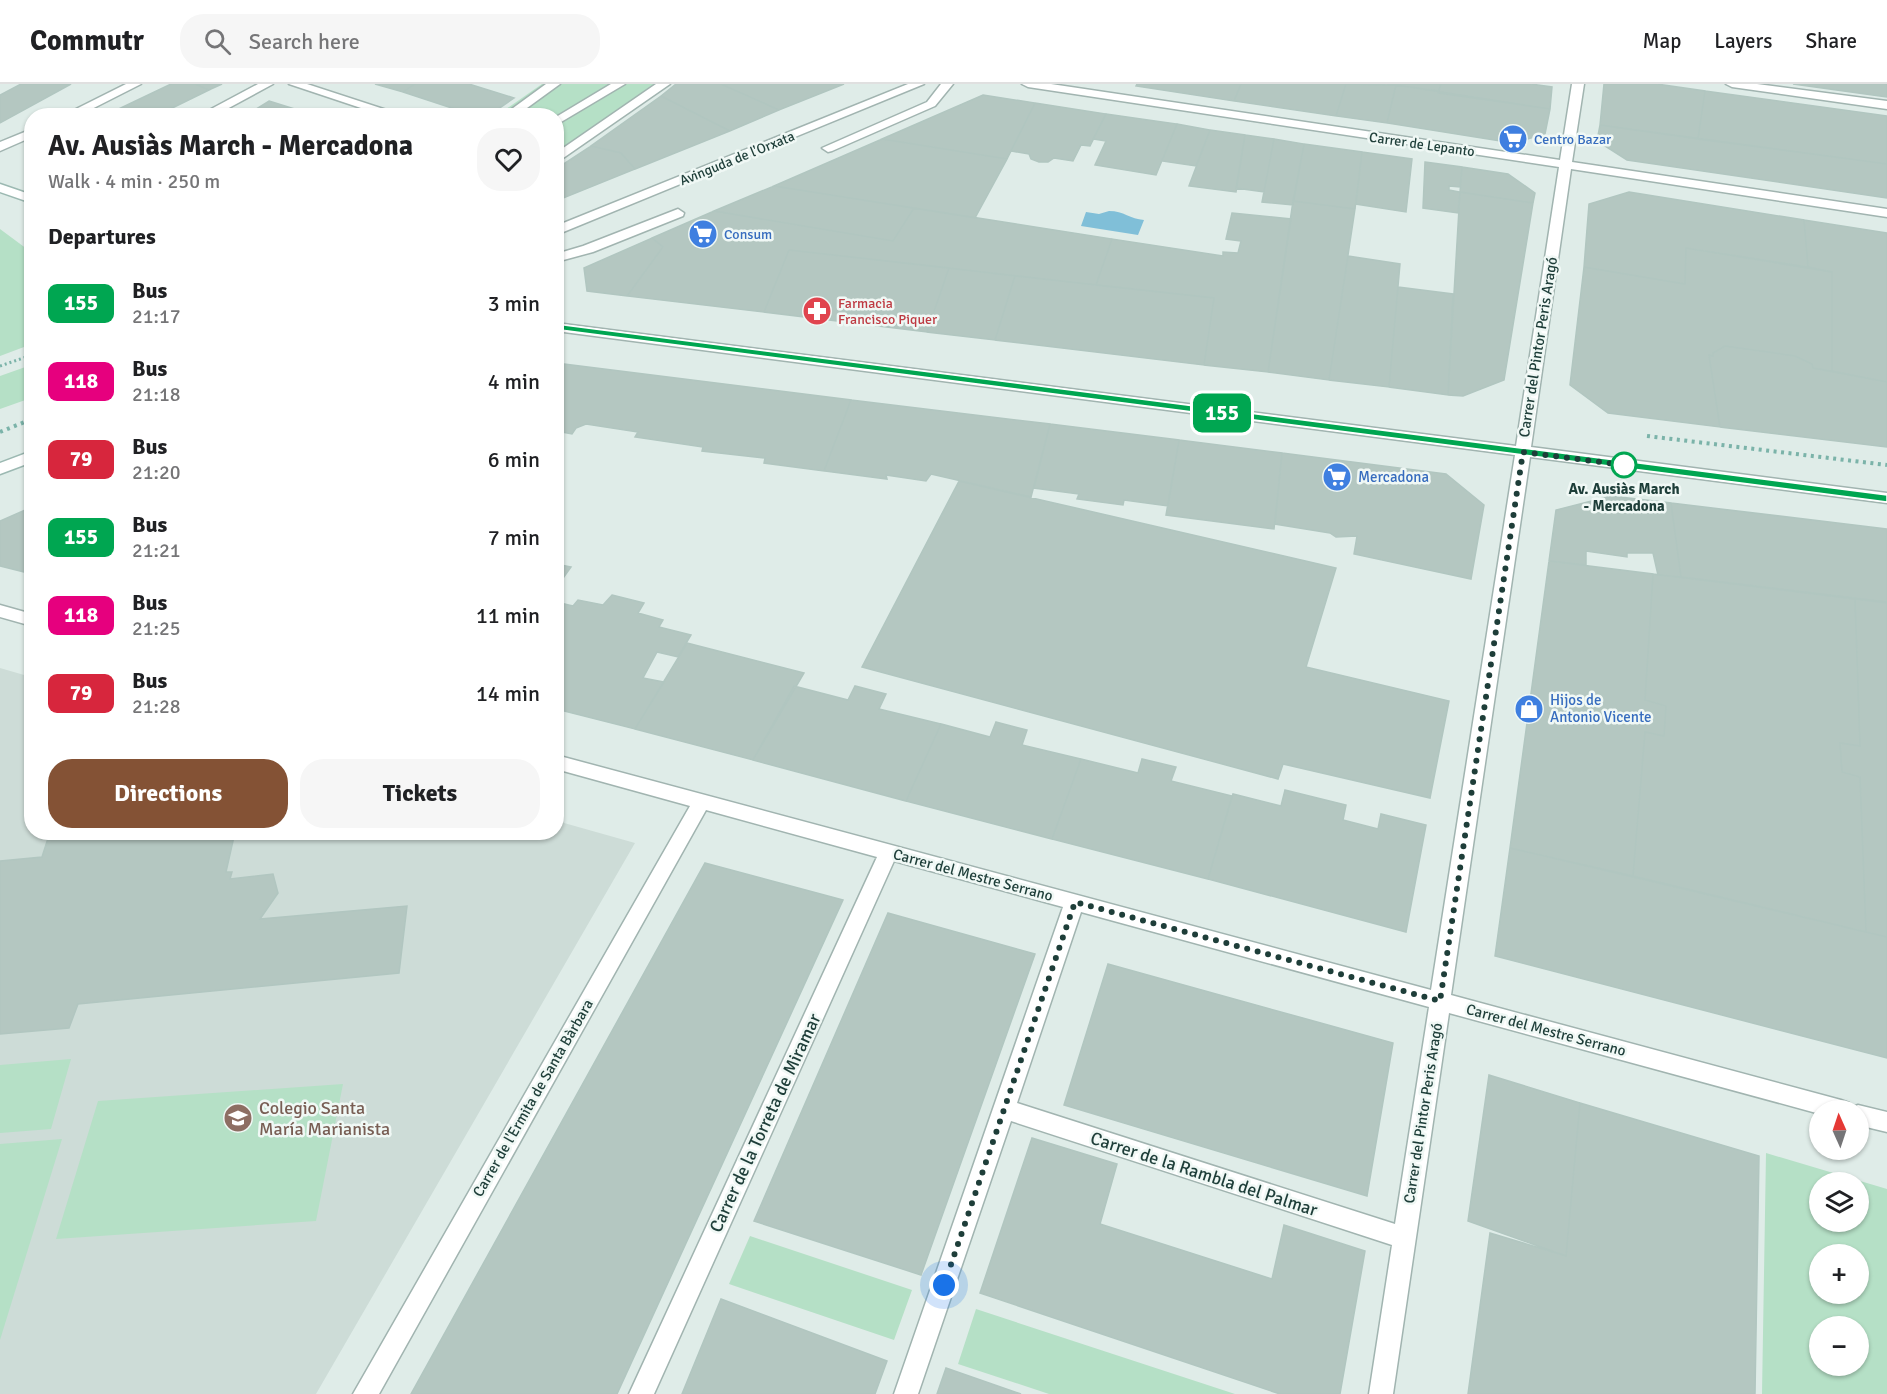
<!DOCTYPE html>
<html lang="en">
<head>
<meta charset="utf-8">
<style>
  body { margin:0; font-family:Signika,sans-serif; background:#f6f6f6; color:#202124; height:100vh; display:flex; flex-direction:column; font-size:22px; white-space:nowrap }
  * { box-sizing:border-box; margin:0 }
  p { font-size:20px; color:#757577 }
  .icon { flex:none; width:33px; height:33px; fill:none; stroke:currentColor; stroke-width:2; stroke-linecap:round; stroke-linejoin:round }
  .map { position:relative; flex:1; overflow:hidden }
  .panel { position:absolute; left:24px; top:24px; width:540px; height:732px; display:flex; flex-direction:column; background:#fff; border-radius:24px; box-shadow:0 2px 4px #0004 }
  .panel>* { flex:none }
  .badge { padding:0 12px; border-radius:9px; font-size:21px; line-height:39px }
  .needle { width:39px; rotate:357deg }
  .controls { position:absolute; left:1809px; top:1016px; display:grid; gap:12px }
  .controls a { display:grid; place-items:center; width:60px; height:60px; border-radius:50%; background:#fff; box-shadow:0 2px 4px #0004; font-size:30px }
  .you { position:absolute; width:30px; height:30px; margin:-15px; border:4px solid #fff; border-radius:50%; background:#1a73e8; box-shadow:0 0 0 9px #1a73e833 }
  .map>.badge { position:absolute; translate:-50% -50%; box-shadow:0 0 0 3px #fff }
  h2 { padding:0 24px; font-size:22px; line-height:54px }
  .round { display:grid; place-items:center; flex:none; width:63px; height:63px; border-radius:24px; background:#f6f6f6 }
  .headline { display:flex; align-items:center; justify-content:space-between; height:102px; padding:0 24px }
  h1 { font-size:28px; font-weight:700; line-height:45px }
  .primary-button { display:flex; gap:12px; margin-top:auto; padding:12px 24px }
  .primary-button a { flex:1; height:69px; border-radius:24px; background:#845235; color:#fff; font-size:24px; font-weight:700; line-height:69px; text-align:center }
  .primary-button a+a { background:#f6f6f6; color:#202124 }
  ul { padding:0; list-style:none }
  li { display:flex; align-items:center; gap:18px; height:78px; padding:0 24px }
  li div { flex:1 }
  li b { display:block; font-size:22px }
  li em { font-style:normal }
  li .badge { min-width:66px; font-weight:700; text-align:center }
  header { display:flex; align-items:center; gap:36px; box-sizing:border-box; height:84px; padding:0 30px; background:#fff; border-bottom:2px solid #e0e0e0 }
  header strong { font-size:28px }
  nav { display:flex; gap:33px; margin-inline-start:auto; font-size:21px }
  .search { width:420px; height:54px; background:#f6f6f6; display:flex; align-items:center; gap:15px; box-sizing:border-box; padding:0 21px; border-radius:24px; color:#757577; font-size:22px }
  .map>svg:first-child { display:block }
  .built { fill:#cddcd7 }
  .green { fill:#b5e0c6; fill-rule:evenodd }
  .water { fill:#80bfd8 }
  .building { fill:#b4c7c1; stroke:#b1c6c0; stroke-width:1.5 }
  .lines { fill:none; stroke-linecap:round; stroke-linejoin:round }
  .lane-casing { stroke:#a1b4b0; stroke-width:3 }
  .street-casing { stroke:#a1b4b0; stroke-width:3 }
  .secondary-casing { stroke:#9cb9b2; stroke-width:3 }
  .path-far1 { stroke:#7bb3a9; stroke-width:3; stroke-dasharray:2 3; stroke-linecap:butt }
  .path { stroke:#7bb3a9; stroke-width:4; stroke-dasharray:3 4.5; stroke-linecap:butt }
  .lane { fill:#fff; fill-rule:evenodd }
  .street { fill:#fff; fill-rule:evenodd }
  .secondary { fill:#fff; fill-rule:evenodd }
  .line { fill:#00a651; stroke:#fff; stroke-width:1.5 }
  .walk { stroke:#1e3e39; stroke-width:6; stroke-dasharray:0 10.8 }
  .stop-dot { fill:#fff; stroke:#00a651; stroke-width:3 }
  .labels { text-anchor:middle; stroke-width:5; stroke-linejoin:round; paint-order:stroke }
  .far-shop-label { font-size:14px; fill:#366cbe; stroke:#f0f8f5; text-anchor:start }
  .far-street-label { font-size:14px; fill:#1e3e39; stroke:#f0f8f5 }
  .far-health-label { font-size:14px; fill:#be3a42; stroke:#f0f8f5; text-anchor:start }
  .street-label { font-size:15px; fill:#1e3e39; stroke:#f0f8f5 }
  .shop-label { font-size:15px; fill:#366cbe; stroke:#f0f8f5; text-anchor:start }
  .stop-label { font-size:15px; font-weight:bold; fill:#1e3e39; stroke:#f0f8f5 }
  .near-education-label { font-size:18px; fill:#785e54; stroke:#f0f8f5; text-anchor:start }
  .near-street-label { font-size:18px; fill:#1e3e39; stroke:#f0f8f5 }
</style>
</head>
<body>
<header>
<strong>Commutr</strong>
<div class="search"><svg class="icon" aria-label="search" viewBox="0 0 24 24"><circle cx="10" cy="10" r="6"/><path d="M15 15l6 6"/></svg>Search here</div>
<nav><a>Map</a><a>Layers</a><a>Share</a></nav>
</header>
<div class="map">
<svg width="1887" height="1310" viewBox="0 0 1887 1310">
  <rect width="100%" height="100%" fill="#dfece8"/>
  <path class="built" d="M 0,584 L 31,593 L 32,748 L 556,748 L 557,737 L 635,759 L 316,1310 L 0,1310 Z"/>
  <path class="green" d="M 542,0 L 661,0 L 557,68 L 556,32 L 496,32 Z
    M 0,145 L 31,168 L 32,260 L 0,272 Z
    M 31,281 L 31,314 L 0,325 L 0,292 Z
    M 71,975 L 51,1045 L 0,1049 L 0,981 Z
    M 343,1000 L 316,1137 L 56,1155 L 98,1017 Z
    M 62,1055 L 0,1256 L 0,1060 Z
    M 1766,1069 L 1887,1105 L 1887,1310 L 1762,1310 ZM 1820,1098 L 1858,1098 L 1858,1137 L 1820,1137 ZM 1820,1170 L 1858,1170 L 1858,1209 L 1820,1209 ZM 1820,1242 L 1858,1242 L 1858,1281 L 1820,1281 Z
    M 750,1152 L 912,1206 L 894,1256 L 729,1200 Z
    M 976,1225 L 1235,1310 L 1049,1310 L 958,1280 Z"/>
  <path class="water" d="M 1109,127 C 1124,127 1130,135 1144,136 L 1138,151 L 1081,142 L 1086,128 L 1099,130 Z"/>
  <path class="building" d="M 21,0 L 71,0 L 0,39 L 0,11 Z
    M 171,0 L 195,0 L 209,6 L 156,32 L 104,32 Z
    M 195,0 L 222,0 L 209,6 Z
    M 375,0 L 415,0 L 403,8 Z
    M 415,0 L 469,0 L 514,14 L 488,32 L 476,32 L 403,8 Z
    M 676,0 L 721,0 L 779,26 L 730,47 L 661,12 Z
    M 721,0 L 844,0 L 779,26 Z
    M 1137,0 L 1241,0 L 1234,17 L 1136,2 Z
    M 1241,0 L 1346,0 L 1336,32 L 1234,17 Z
    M 1346,0 L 1396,1 L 1387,39 L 1336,32 Z
    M 1387,0 L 1441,0 L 1439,7 Z
    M 1441,0 L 1531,0 L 1552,3 L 1550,25 L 1438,9 Z
    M 1604,0 L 1657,0 L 1705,7 L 1698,55 L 1600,41 Z
    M 1793,0 L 1887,0 L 1887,13 Z
    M 1396,1 L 1550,25 L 1545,50 L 1513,59 L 1387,39 Z
    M 1705,7 L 1887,32 L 1887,80 L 1698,55 Z
    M 983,11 L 1035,19 L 1007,75 L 882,55 Z
    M 661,12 L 730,47 L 635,85 L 621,69 L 591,62 Z
    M 269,17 L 317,32 L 245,32 Z
    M 1035,19 L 1106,30 L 1090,62 L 1081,61 L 1073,77 L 1054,74 L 1048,78 L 1039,78 L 1031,75 L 1029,70 L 1011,67 Z
    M 1106,30 L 1177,40 L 1156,91 L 1095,81 L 1106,57 L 1093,55 Z
    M 1177,40 L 1210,46 L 1196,82 L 1162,77 Z
    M 1600,41 L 1887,80 L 1887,114 L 1627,76 L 1597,57 Z
    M 1210,46 L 1245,51 L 1236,108 L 1189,102 Z
    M 1245,51 L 1274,55 L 1264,108 L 1236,104 Z
    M 882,55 L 1007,75 L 975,134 L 774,102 Z
    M 1274,55 L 1304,60 L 1293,121 L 1262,118 Z
    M 1304,60 L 1362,68 L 1355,125 L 1293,117 Z
    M 591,62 L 621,69 L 635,85 L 556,117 L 556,85 Z
    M 1362,68 L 1412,75 L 1406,128 L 1356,120 Z
    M 1425,78 L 1462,83 L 1460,103 L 1449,102 L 1449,106 L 1460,108 L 1458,129 L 1423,124 Z
    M 1462,83 L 1508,90 L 1535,109 L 1533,119 L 1460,108 Z
    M 774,102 L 914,124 L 893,157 L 714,127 Z
    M 1460,108 L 1533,119 L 1504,296 L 1463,312 L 1448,311 Z
    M 1629,108 L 1804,136 L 1808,183 L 1686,164 L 1685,200 L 1584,183 L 1589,120 Z
    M 1293,117 L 1355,125 L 1329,296 L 1268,288 Z
    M 914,124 L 1112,155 L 1096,201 L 789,166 L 764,228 L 627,212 L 663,163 L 652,154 L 714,127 L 893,157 Z
    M 1232,129 L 1291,135 L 1268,288 L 1204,281 L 1214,214 L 1096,201 L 1112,155 L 1223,172 L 1223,168 L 1238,169 L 1241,157 L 1226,155 Z
    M 1804,136 L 1887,149 L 1887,298 L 1832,287 L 1832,188 L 1808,183 Z
    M 652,154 L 663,163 L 627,212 L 587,207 L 584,184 Z
    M 1686,164 L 1832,188 L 1832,287 L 1813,284 L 1812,280 L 1795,272 L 1725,262 L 1713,269 L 1713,272 L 1709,271 L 1720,343 L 1608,329 L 1570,301 L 1584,183 L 1685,200 Z
    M 789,166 L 949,184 L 927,248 L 764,228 Z
    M 1348,172 L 1400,180 L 1389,303 L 1329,296 Z
    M 949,184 L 1015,192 L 995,256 L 927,248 Z
    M 1015,192 L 1214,214 L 1204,281 L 995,256 Z
    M 1398,203 L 1453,210 L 1448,311 L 1389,303 Z
    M 1725,262 L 1795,272 L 1812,280 L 1813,284 L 1887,298 L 1887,363 L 1720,343 L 1709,271 L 1713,272 L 1713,269 Z
    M 556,279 L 851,316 L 824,387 L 764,379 L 765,374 L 702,367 L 703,363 L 635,353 L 638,348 L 586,340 L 576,344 L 572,350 L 556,347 Z
    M 851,316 L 1050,340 L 1031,413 L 931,390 L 926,397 L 886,391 L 887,395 L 824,387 Z
    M 1050,340 L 1179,356 L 1168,422 L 1124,416 L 1123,421 L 1077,415 L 1079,410 L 1034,404 Z
    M 1179,356 L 1282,369 L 1274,445 L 1166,431 Z
    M 1282,369 L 1446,390 L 1484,421 L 1471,495 L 1354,470 L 1357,452 L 1336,453 L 1330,449 L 1275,440 Z
    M 959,397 L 1336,484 L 1306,583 L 1449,617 L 1430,714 L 1283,680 L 1278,695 L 862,583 Z
    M 1611,412 L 1671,419 L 1681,493 L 1658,491 L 1653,469 L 1627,469 L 1627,473 L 1586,467 L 1586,481 L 1549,477 L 1556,426 Z
    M 1671,419 L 1887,445 L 1887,518 L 1681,493 Z
    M 32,423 L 32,490 L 0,482 L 0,437 Z
    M 1549,477 L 1653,490 L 1645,616 L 1666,622 L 1664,652 L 1645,648 L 1633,792 L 1510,764 Z
    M 556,480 L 571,483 L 556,504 Z
    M 1653,490 L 1855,515 L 1860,662 L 1840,659 L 1842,688 L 1860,693 L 1866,848 L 1633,792 L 1645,648 L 1664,652 L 1666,622 L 1645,616 Z
    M 612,511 L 644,519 L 638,529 L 663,536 L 659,543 L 691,551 L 678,573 L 657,568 L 643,594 L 664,598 L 635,645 L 556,625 L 556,518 L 573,522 L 578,516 L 603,521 Z
    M 1855,515 L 1887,519 L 1887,853 L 1866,848 L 1860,693 L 1842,688 L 1840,659 L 1860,662 Z
    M 687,559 L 804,589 L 753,676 L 635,645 Z
    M 794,602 L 848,616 L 855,602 L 886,610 L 879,625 L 941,640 L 906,717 L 753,676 Z
    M 996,638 L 1027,646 L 1022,661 L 1081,675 L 1052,755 L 906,717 L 941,640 L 990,653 Z
    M 1081,675 L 1138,689 L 1142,675 L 1176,683 L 1171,697 L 1232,712 L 1208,795 L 1052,755 Z
    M 1285,706 L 1346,721 L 1343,736 L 1378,745 L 1381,730 L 1426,741 L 1406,848 L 1208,795 L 1233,710 L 1281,722 Z
    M 50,748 L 235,748 L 226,788 L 232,788 L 230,795 L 273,790 L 278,809 L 260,835 L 407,822 L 399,889 L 78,920 L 69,944 L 0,950 L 0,777 L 42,773 Z
    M 1510,764 L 1887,853 L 1887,974 L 1495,872 Z
    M 705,779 L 843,816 L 617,1310 L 411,1310 Z
    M 888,829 L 1035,870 L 921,1191 L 754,1137 Z
    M 1108,880 L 1393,959 L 1367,1112 L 1064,1021 Z
    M 1489,991 L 1580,1019 L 1566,1172 L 1468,1137 Z
    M 1580,1019 L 1759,1072 L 1755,1310 L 1468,1310 L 1490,1149 L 1566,1172 Z
    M 1032,1054 L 1117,1080 L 1100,1140 L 1272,1195 L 1284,1141 L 1365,1167 L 1340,1310 L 1280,1310 L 980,1209 Z
    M 721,1215 L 887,1277 L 875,1310 L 682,1310 Z
    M 946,1284 L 1021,1310 L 937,1310 Z"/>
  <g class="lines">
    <g class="lane-casing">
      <path id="lane" d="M 941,0 L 953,0 L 935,22 L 832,67 L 828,68 L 822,64 L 927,18 Z
        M 678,125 L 684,129 L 683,132 L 593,168 L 556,178 L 556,170 L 583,162 Z"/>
    </g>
    <g class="street-casing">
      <path id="street" d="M 126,0 L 141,0 L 78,32 L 62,32 Z
        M 258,0 L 273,0 L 214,32 L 198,32 Z
        M 289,0 L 307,0 L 405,32 L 385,32 Z
        M 546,0 L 560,0 L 516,32 L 502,32 Z
        M 611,0 L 625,0 L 556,41 L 556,33 Z
        M 656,0 L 670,0 L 556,79 L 556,69 Z
        M 908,0 L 924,0 L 556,151 L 556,142 Z
        M 1022,0 L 1051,0 L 1560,76 L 1572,0 L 1584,0 L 1572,78 L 1887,125 L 1887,133 L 1571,85 L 1531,363 L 1887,409 L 1887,419 L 1530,373 L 1451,911 L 1841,1016 L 1849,1019 L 1851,1024 L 1858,1021 L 1887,1028 L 1887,1048 L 1858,1041 L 1858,1026 L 1820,1026 L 1820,1030 L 1449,929 L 1393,1310 L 1369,1310 L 1392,1161 L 1011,1037 L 918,1310 L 894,1310 L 1063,823 L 894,777 L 654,1310 L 629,1310 L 877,773 L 706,726 L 379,1310 L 353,1310 L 690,722 L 556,685 L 556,671 L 1431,906 L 1515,371 L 556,247 L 556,239 L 1516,362 L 1559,83 L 1028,3 ZM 1081,828 L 1429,923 L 1395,1140 L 1017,1019 Z
        M 1726,0 L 1757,0 L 1887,17 L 1887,25 L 1732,3 Z
        M 32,45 L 32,53 L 0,67 L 0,58 Z
        M 0,521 L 32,530 L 32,542 L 0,533 Z"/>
    </g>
    <g class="secondary-casing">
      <path id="secondary" d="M 0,100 L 32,111 L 32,119 L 0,108 Z
        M 32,367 L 32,378 L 0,390 L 0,379 Z"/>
    </g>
    <path class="path-far1" d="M 0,282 L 32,271"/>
    <path class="path" d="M 0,348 L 32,335
      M 1647,352 L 1887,381"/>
    <use href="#lane" class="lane"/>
    <use href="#street" class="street"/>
    <use href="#secondary" class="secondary"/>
  </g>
  <path class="line" d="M 556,240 L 1887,411 L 1887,418 L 553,245 L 553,241 Z"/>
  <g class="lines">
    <path class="walk" d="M 944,1201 L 1075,818 L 1440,917 L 1523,368 L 1624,381"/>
  </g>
  <defs>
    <g id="supermarket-disc" transform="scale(1.5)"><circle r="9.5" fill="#3f7fe0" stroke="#f0f8f5"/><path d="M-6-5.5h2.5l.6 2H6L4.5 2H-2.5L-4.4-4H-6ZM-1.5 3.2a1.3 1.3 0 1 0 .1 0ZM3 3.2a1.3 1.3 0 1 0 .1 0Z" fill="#fff"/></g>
    <g id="pharmacy-disc" transform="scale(1.5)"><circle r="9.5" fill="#e0444e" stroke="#f0f8f5"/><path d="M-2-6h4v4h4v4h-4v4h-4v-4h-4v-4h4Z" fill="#fff"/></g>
    <g id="shop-disc" transform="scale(1.5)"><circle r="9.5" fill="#3f7fe0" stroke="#f0f8f5"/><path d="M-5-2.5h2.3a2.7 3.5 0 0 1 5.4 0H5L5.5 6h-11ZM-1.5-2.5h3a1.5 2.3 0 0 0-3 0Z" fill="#fff"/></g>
    <g id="school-disc" transform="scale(1.5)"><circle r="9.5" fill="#8d6e63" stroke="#f0f8f5"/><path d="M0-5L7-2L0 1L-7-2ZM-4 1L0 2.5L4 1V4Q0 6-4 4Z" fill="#fff"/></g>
  </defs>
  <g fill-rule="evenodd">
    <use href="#supermarket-disc" x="1513" y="55"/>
    <use href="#supermarket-disc" x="703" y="150"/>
    <use href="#pharmacy-disc" x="817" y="227"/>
    <use href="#supermarket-disc" x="1337" y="393"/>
    <use href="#shop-disc" x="1529" y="625"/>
    <use href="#school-disc" x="238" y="1034"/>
  </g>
  <circle class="stop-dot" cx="1624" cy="381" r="12"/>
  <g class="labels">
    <g class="far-shop-label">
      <text x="1534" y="60">Centro Bazar</text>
      <text x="724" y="155">Consum</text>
    </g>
    <g class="far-street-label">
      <text transform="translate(1422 60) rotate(8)" y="5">Carrer de Lepanto</text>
      <text transform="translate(737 74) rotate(-22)" y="5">Avinguda de l'Orxata</text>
    </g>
    <g class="far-health-label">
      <text x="838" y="224">Farmacia<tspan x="838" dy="16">Francisco Piquer</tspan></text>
    </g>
    <g class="street-label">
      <text transform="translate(1538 263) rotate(-81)" y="5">Carrer del Pintor Peris Aragó</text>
      <text transform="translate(973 791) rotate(15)" y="5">Carrer del Mestre Serrano</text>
      <text transform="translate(1546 946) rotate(15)" y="5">Carrer del Mestre Serrano</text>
      <text transform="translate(533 1014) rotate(-60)" y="5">Carrer de l'Ermita de Santa Bàrbara</text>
      <text transform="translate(1423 1029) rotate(-81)" y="5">Carrer del Pintor Peris Aragó</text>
    </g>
    <g class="shop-label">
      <text x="1358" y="398">Mercadona</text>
      <text x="1550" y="621">Hijos de<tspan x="1550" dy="17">Antonio Vicente</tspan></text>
    </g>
    <g class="stop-label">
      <text x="1624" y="410">Av. Ausiàs March<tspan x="1624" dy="17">- Mercadona</tspan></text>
    </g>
    <g class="near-education-label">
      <text x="259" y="1030">Colegio Santa<tspan x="259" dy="21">María Marianista</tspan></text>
    </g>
    <g class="near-street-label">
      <text transform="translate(765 1039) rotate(-65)" y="6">Carrer de la Torreta de Miramar</text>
      <text transform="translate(1204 1090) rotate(18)" y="6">Carrer de la Rambla del Palmar</text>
    </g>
  </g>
</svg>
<div class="controls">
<a><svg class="needle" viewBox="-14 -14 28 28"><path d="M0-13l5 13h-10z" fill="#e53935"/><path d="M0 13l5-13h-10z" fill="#757577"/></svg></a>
<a><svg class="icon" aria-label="layers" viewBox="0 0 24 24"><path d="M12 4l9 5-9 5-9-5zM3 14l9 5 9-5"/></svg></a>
<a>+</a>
<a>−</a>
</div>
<div class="you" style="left:944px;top:1201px"></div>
<b class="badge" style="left:1222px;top:329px;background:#00a651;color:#fff">155</b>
<section class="panel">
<div class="headline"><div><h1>Av. Ausiàs March - Mercadona</h1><p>Walk · 4 min · 250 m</p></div><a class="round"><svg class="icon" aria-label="heart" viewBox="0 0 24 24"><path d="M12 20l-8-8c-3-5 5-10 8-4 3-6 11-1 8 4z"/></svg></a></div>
<h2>Departures</h2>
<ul>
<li><span class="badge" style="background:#00a651;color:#fff">155</span><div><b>Bus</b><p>21:17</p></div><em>3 min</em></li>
<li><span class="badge" style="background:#e6007e;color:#fff">118</span><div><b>Bus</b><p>21:18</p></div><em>4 min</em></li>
<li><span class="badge" style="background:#d7263d;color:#fff">79</span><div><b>Bus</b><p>21:20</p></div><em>6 min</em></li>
<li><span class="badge" style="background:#00a651;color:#fff">155</span><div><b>Bus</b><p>21:21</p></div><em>7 min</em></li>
<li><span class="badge" style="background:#e6007e;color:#fff">118</span><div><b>Bus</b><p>21:25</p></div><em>11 min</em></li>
<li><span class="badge" style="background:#d7263d;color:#fff">79</span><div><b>Bus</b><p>21:28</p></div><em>14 min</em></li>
</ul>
<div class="primary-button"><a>Directions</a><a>Tickets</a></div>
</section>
</div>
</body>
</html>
